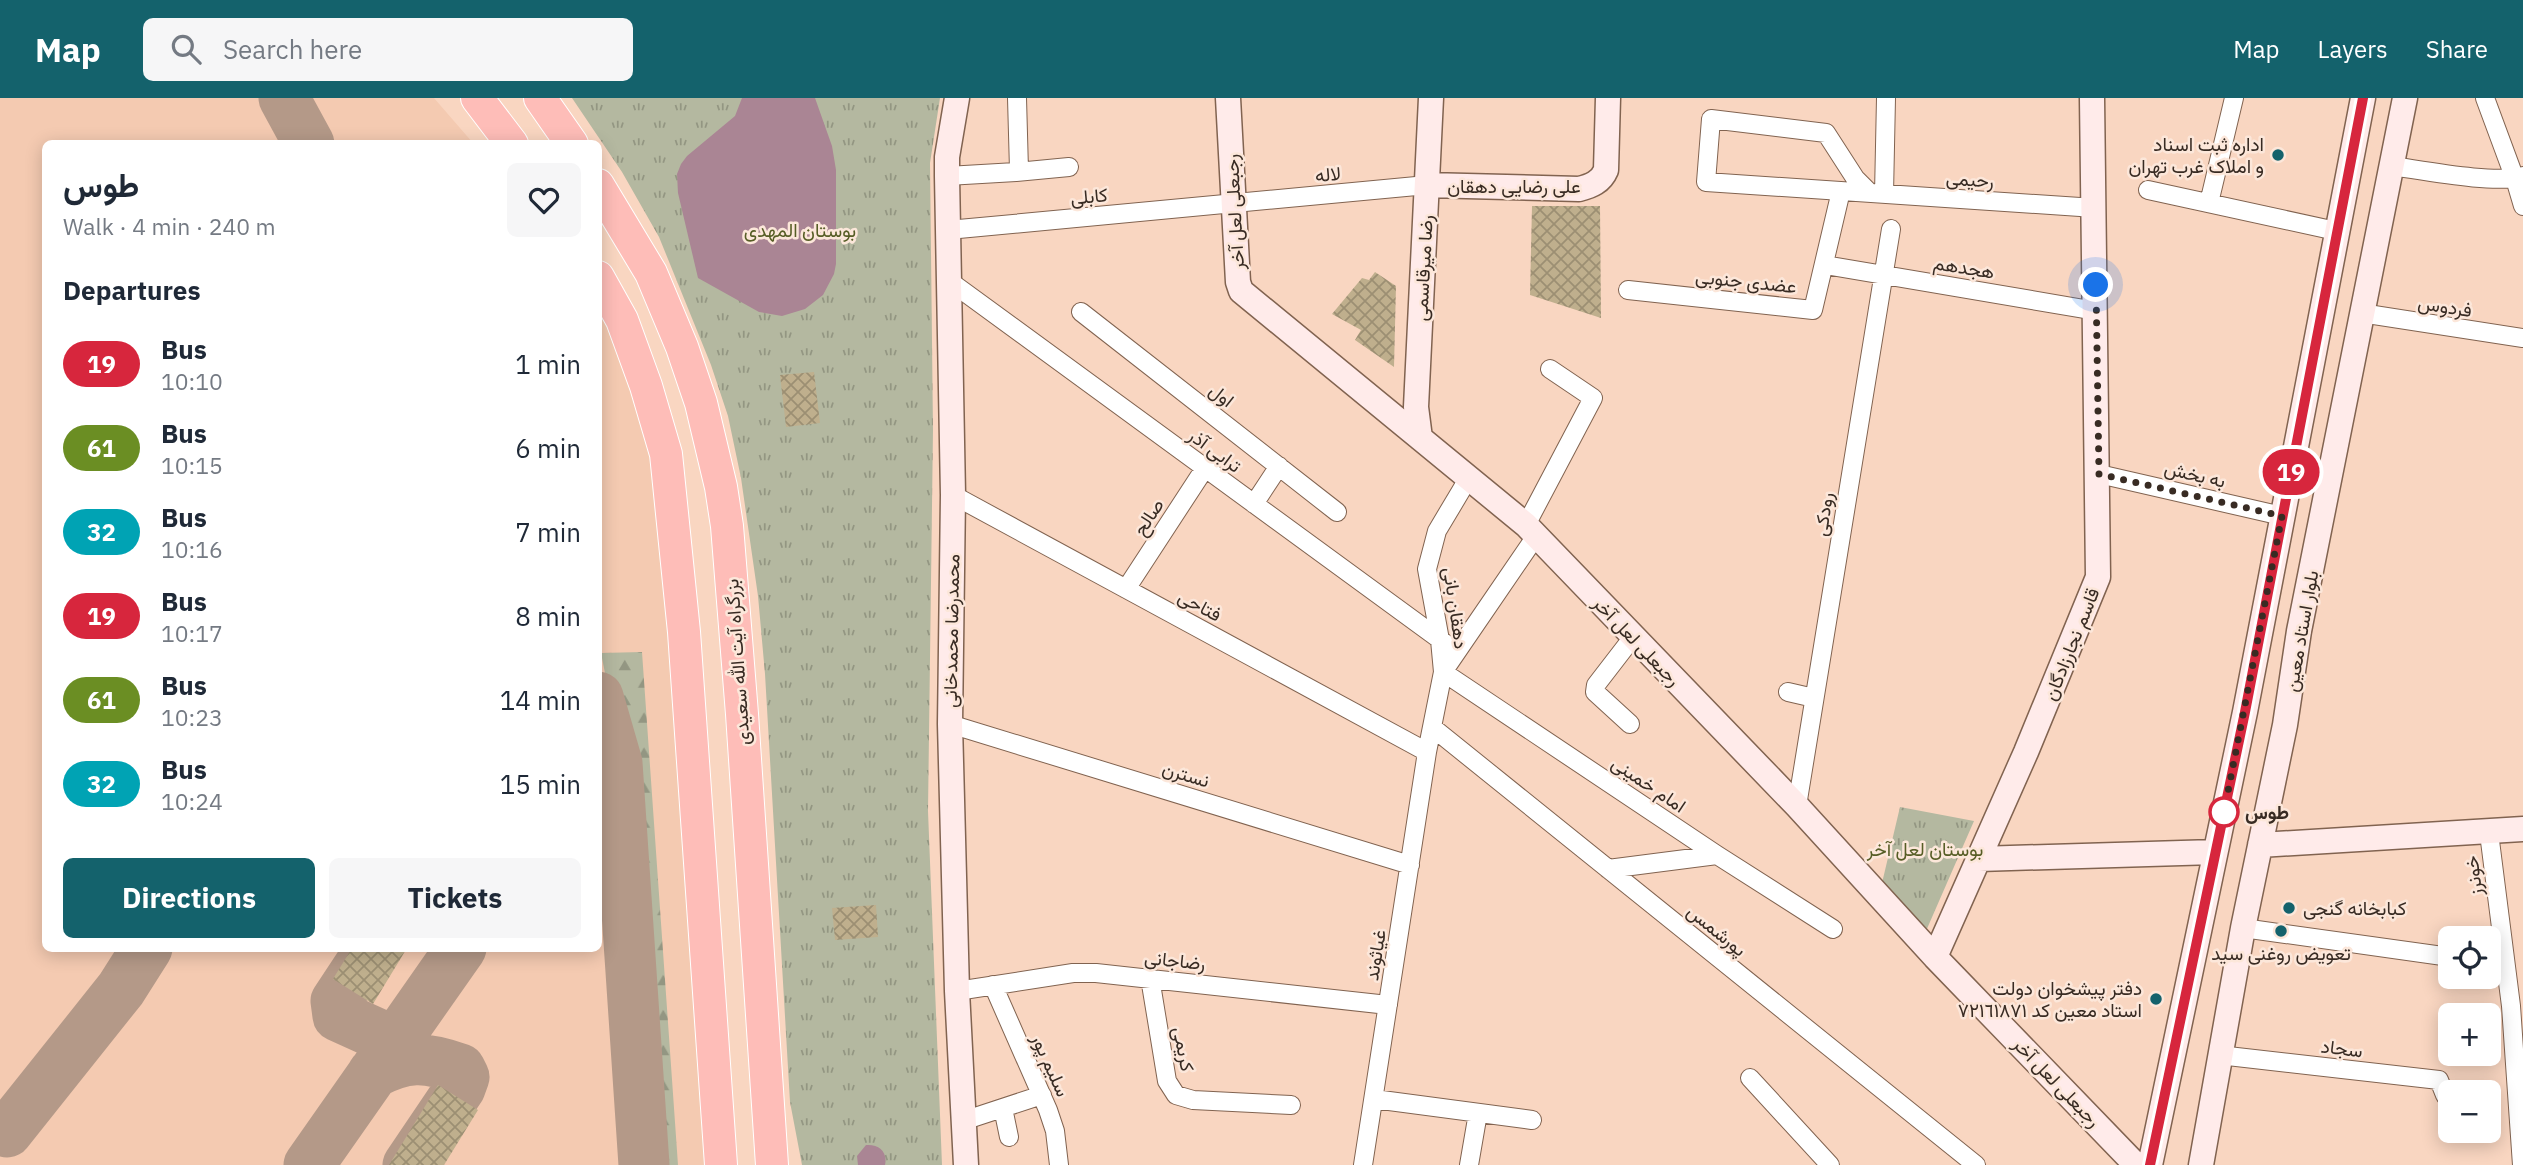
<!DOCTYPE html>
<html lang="en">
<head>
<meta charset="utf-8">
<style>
  body { margin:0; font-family:"IBM Plex Sans",Vazirmatn,sans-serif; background:#f6f6f7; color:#1f2937; height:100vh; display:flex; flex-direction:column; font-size:26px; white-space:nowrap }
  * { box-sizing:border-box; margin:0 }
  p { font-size:23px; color:#747a83 }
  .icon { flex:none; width:38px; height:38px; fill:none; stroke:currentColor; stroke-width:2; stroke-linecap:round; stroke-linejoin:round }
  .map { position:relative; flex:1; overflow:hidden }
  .drawer { position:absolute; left:42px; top:42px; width:560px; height:812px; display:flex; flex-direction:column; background:#fff; border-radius:10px; box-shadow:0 4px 18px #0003 }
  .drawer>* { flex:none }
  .badge { padding:0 14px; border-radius:23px; font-size:24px; line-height:46px }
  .fabs { position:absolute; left:2438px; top:828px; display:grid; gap:14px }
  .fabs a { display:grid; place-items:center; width:63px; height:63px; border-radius:10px; background:#fff; box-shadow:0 4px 18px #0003; font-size:35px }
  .you { position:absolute; width:35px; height:35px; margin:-18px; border:5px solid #fff; border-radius:50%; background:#1a73e8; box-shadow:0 0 0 10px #1a73e833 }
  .map>.badge { position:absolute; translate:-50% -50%; box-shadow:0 0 0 4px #fff }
  h2 { padding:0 21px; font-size:26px; line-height:63px }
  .round { display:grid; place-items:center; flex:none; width:74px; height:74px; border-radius:10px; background:#f6f6f7 }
  .head { display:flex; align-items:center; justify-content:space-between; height:119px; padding:0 21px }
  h1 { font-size:33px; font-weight:700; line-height:52px }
  .primary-button { display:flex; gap:14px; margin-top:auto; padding:14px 21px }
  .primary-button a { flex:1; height:80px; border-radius:10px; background:#14626c; color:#fff; font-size:28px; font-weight:700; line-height:80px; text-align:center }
  .primary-button a+a { background:#f6f6f7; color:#1f2937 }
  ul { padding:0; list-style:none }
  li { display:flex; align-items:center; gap:21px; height:84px; padding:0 21px }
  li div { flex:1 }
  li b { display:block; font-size:26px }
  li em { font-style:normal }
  li .badge { min-width:77px; font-weight:700; text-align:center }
  header { display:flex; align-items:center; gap:42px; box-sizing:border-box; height:98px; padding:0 35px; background:#14626c; color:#fff }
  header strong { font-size:33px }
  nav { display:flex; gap:38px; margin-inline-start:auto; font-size:24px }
  .search { width:490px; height:63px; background:#f6f6f7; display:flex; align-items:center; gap:18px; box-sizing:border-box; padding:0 24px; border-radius:10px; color:#747a83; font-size:26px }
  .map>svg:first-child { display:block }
  .built { fill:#f4cab1 }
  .grass { fill:url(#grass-tufts) }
  .forest { fill:url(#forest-firs) }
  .water { fill:#aa8594 }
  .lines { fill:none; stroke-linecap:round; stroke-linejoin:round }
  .taxiway { stroke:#b49988; stroke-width:51 }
  .building { fill:url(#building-cross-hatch) }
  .street-casing { stroke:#816350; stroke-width:20 }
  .secondary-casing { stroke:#816350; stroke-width:27 }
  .highway-casing { stroke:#fff; stroke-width:34 }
  .street { stroke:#fff; stroke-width:18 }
  .secondary { stroke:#ffebea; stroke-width:24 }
  .highway { stroke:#febdb8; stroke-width:32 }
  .line-casing { stroke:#fff; stroke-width:16 }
  .line { stroke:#d7263d; stroke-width:10 }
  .walk { stroke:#382b23; stroke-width:7; stroke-dasharray:0 12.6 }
  .poi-dot { fill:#14626c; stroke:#fce7da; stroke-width:2.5 }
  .stop-dot { fill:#fff; stroke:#d7263d; stroke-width:3.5 }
  .labels { text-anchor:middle; stroke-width:5; stroke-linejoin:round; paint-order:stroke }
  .poi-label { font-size:19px; fill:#382b23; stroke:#fce7da; text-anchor:end }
  .street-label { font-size:19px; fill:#382b23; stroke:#fce7da }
  .park-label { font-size:19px; fill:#565d25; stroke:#fce7da }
  .stop-label { font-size:19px; font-weight:bold; fill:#382b23; stroke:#fce7da; text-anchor:start }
</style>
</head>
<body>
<header>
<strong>Map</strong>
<div class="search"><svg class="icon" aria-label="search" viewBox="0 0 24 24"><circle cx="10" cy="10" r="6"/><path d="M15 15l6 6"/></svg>Search here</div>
<nav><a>Map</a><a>Layers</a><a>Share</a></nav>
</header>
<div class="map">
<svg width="2523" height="1067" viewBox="0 0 2523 1067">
  <defs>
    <pattern id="grass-tufts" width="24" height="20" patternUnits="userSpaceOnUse" patternTransform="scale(1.75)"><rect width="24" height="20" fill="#b4b8a0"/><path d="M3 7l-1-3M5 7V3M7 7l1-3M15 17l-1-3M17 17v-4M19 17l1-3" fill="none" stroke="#939682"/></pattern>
    <pattern id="forest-firs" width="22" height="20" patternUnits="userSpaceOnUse" patternTransform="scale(1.75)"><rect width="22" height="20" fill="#b4b8a0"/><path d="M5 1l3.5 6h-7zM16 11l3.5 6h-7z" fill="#939682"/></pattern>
    <pattern id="building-cross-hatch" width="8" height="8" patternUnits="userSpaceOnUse" patternTransform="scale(1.75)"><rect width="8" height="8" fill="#bfaf8d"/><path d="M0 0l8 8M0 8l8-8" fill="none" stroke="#9c8f73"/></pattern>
  </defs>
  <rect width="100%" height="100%" fill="#f9d6c1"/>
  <path class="built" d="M 0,0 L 434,0 L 473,45 L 46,46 L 46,850 L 598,850 L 599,210 L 631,280 L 655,369 L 711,1067 L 0,1067 Z"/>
  <path class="grass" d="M 572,0 L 940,0 L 930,65 L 933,332 L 928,713 L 942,1067 L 802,1067 L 790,1004 L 765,576 L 758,498 L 741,380 L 728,318 L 711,267 L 659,139 L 622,74 Z
    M 1900,709 L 1974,723 L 1926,833 L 1882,785 Z"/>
  <path class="forest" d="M 642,554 L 678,1067 L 652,1067 L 622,660 L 601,555 Z"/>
  <path class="water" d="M 742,0 L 815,0 L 832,48 L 836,72 L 836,166 L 834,176 L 823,197 L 805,211 L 782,218 L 759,214 L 698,180 L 678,95 L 677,76 L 681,66 L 687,58 L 735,18 Z
    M 866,1047 C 879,1046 888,1054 885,1067 L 858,1067 L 857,1058 Z"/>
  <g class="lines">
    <path class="taxiway" d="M 284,0 L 309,46
      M 598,599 L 617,665 L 644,1067
      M 371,850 L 336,903 L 338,918 L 380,937 L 384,949 L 382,963
      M 373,975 C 406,958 425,958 460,971 L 464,979 L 460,990 L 408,1067
      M 7,1034 L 121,891 L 147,850
      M 309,1067 L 461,850"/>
  </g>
  <path class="building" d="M 1532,108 L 1600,108 L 1601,220 L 1530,197 Z
    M 1375,174 L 1396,188 L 1394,269 L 1355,242 L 1361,232 L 1332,216 L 1362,180 L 1369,182 Z
    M 814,274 L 820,325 L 786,329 L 780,277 Z
    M 876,807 L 878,839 L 835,842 L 832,810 Z
    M 352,850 L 407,850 L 373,906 L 333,881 Z
    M 438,987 L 478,1012 L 444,1067 L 389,1067 Z"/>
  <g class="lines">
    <g class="street-casing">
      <path id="street" d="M 2485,0 L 2515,81 L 2523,108
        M 2391,68 C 2421,72 2497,87 2523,78
        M 1016,74 L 1069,69
        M 947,78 L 1016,74 L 1019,72 L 1017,0
        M 2148,92 L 2336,133
        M 1870,95 L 1855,80 L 1826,35 L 1711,21 L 1706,84 L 2095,110
        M 1884,96 L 1886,0
        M 2209,105 L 2234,0
        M 948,132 L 1427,87
        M 1825,167 L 2096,213
        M 948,182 L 1446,546
        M 1628,192 L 1813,212 L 1841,93
        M 1081,214 L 1337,414
        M 2361,215 L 2523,240
        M 2099,376 L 2282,418
        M 953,397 L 1427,654
        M 1254,406 L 1279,368
        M 1526,427 L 1593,300 L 1550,271
        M 1536,438 L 1443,574 L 1717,757 L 1833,831
        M 1126,491 L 1205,370
        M 1788,594 L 1814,600
        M 950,626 L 1410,767
        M 1630,626 L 1595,594 L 1596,587 L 1633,539
        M 1432,629 L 1976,1067
        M 1797,708 L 1891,131
        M 2489,735 L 2511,908 L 2522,1067
        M 1608,771 L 1717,757
        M 2243,830 L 2450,859
        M 1150,880 L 1167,983 L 1176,997 L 1193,1002 L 1291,1007
        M 993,887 L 1048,1012 L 1055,1033 L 1059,1067
        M 957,893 L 1073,875 L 1096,875 L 1388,907
        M 2219,957 L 2439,982 L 2445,997 L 2450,997
        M 1750,980 L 1830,1067
        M 1374,1001 L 1532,1022
        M 1003,1010 L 1009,1039
        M 969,1021 L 1042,997
        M 1363,1067 L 1427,654 L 1443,574 L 1440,542 L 1427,471 L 1437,433 L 1468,381
        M 1469,1067 L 1478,1015"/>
    </g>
    <g class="secondary-casing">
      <path id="secondary" d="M 957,0 L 947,59 L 947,78 L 953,397 L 950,626 L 957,893 L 966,1067
        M 1228,0 L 1238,184 L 1241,193 L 1526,427 L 1797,708 L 1935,859 L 2136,1067
        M 1427,87 L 1579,91 C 1591,88 1601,84 1606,72 L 1608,0
        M 1420,340 L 1416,309 L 1431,0
        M 2260,747 L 2523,731
        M 1979,761 L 2215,754
        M 1935,859 L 2026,654 L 2098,479 L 2092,0
        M 2150,1067 L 2245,614 L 2363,0
        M 2201,1067 L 2243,830 L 2285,627 L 2299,533 L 2405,0"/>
    </g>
    <g class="highway-casing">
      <path id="highway" d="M 477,0 L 512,46
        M 540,0 L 572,46
        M 598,87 L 651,175 L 682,249 L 701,305 L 721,389 L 727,428 L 742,616 L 772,1067
        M 598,179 L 622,222 L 646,288 L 666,356 L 684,534 L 721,1067"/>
    </g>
    <use href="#street" class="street"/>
    <use href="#secondary" class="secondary"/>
    <use href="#highway" class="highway"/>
  </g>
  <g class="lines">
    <g class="line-casing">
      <path id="line" d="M 2150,1067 L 2245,614 L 2363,0"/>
    </g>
    <use href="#line" class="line"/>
    <path class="walk" d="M 2096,187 L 2099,376 L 2282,418 L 2224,714"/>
  </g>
  <g class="poi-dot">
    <circle cx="2278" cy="57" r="7"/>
    <circle cx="2289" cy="810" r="7"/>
    <circle cx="2281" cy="833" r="7"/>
    <circle cx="2156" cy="901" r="7"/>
  </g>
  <circle class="stop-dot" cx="2224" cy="714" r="14"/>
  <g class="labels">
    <g class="poi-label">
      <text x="2264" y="53">اداره ثبت اسناد<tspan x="2264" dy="22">و املاک غرب تهران</tspan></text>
      <text x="2303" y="817" text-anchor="start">کبابخانه گنجی</text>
      <text x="2281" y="862" text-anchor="middle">تعویض روغنی سید</text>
      <text x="2142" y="897">دفتر پيشخوان دولت<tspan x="2142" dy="22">استاد معين كد ٧٢١٦١٨٧١</tspan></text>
    </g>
    <g class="street-label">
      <text transform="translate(1328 76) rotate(-5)" y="7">لاله</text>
      <text transform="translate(1970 81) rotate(4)" y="7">رحیمی</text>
      <text x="1514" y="95">علی رضایی دهقان</text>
      <text transform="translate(1089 98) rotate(-5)" y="7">کابلی</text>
      <text transform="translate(1234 114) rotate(-93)" y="7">رجبعلی لعل آخر</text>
      <text transform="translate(1964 169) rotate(9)" y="7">هجدهم</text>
      <text transform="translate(1423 170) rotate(-87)" y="7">رضا میرقاسمی</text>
      <text transform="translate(1746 183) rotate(6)" y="7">عضدی جنوبی</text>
      <text transform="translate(2445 208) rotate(9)" y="7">فردوس</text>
      <text transform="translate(1222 297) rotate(38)" y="7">اول</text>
      <text transform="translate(1215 352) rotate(36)" y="7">ترابی آذر</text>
      <text transform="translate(2195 376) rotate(13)" y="7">به بخش</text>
      <text transform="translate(1823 416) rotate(-81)" y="7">رودکی</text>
      <text transform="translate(1148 419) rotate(-57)" y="7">صالح</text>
      <text transform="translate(1200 507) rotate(28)" y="7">فتاحی</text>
      <text transform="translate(1456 510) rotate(82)" y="7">دهقان بانی</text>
      <text transform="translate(951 533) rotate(-89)" y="7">محمدرضا محمدخانی</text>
      <text transform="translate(2301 533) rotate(-80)" y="7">بلوار استاد معین</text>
      <text transform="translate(1637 543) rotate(46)" y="7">رجبعلی لعل آخر</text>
      <text transform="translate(2071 546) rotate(-68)" y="7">قاسم نجارزادگان</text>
      <text transform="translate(737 564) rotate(-94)" y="7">بزرگراه آیت الله سعیدی</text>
      <text transform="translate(1186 676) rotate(17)" y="7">نسترن</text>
      <text transform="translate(1649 686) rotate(34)" y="7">امام خمینی</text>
      <text transform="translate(2473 778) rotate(-97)" y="7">خونرز</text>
      <text transform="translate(1717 832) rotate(39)" y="7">پورشمس</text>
      <text transform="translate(1375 857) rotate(-81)" y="7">غیاثوند</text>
      <text transform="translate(1175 862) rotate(6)" y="7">رضاجانی</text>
      <text transform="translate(2342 950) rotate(7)" y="7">سجاد</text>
      <text transform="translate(1184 951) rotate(79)" y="7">کریمی</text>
      <text transform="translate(1051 967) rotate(66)" y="7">سلیم پور</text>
      <text transform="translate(2057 984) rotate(46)" y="7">رجبعلی لعل آخر</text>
    </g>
    <g class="park-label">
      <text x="800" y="139">بوستان المهدی</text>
      <text x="1925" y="758">بوستان لعل آخر</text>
    </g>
    <g class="stop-label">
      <text x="2245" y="721">طوس</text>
    </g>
  </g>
</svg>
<div class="fabs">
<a><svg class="icon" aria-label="locate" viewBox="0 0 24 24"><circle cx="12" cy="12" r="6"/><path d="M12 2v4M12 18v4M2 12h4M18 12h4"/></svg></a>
<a>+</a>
<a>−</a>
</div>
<div class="you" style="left:2096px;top:187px"></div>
<b class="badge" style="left:2291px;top:374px;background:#d7263d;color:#fff">19</b>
<section class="drawer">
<div class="head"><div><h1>طوس</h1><p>Walk · 4 min · 240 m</p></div><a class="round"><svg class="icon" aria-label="heart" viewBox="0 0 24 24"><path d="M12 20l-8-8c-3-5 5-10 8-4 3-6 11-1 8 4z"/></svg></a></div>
<h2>Departures</h2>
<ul>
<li><span class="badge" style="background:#d7263d;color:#fff">19</span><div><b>Bus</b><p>10:10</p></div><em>1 min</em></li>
<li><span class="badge" style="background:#6b8e23;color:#fff">61</span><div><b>Bus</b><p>10:15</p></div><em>6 min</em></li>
<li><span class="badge" style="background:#00a3b4;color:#fff">32</span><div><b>Bus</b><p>10:16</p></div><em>7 min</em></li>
<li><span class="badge" style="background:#d7263d;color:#fff">19</span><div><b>Bus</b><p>10:17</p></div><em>8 min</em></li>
<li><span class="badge" style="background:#6b8e23;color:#fff">61</span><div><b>Bus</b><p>10:23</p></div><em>14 min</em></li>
<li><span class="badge" style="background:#00a3b4;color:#fff">32</span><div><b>Bus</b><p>10:24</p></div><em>15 min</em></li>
</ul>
<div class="primary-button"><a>Directions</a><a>Tickets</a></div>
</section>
</div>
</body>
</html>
